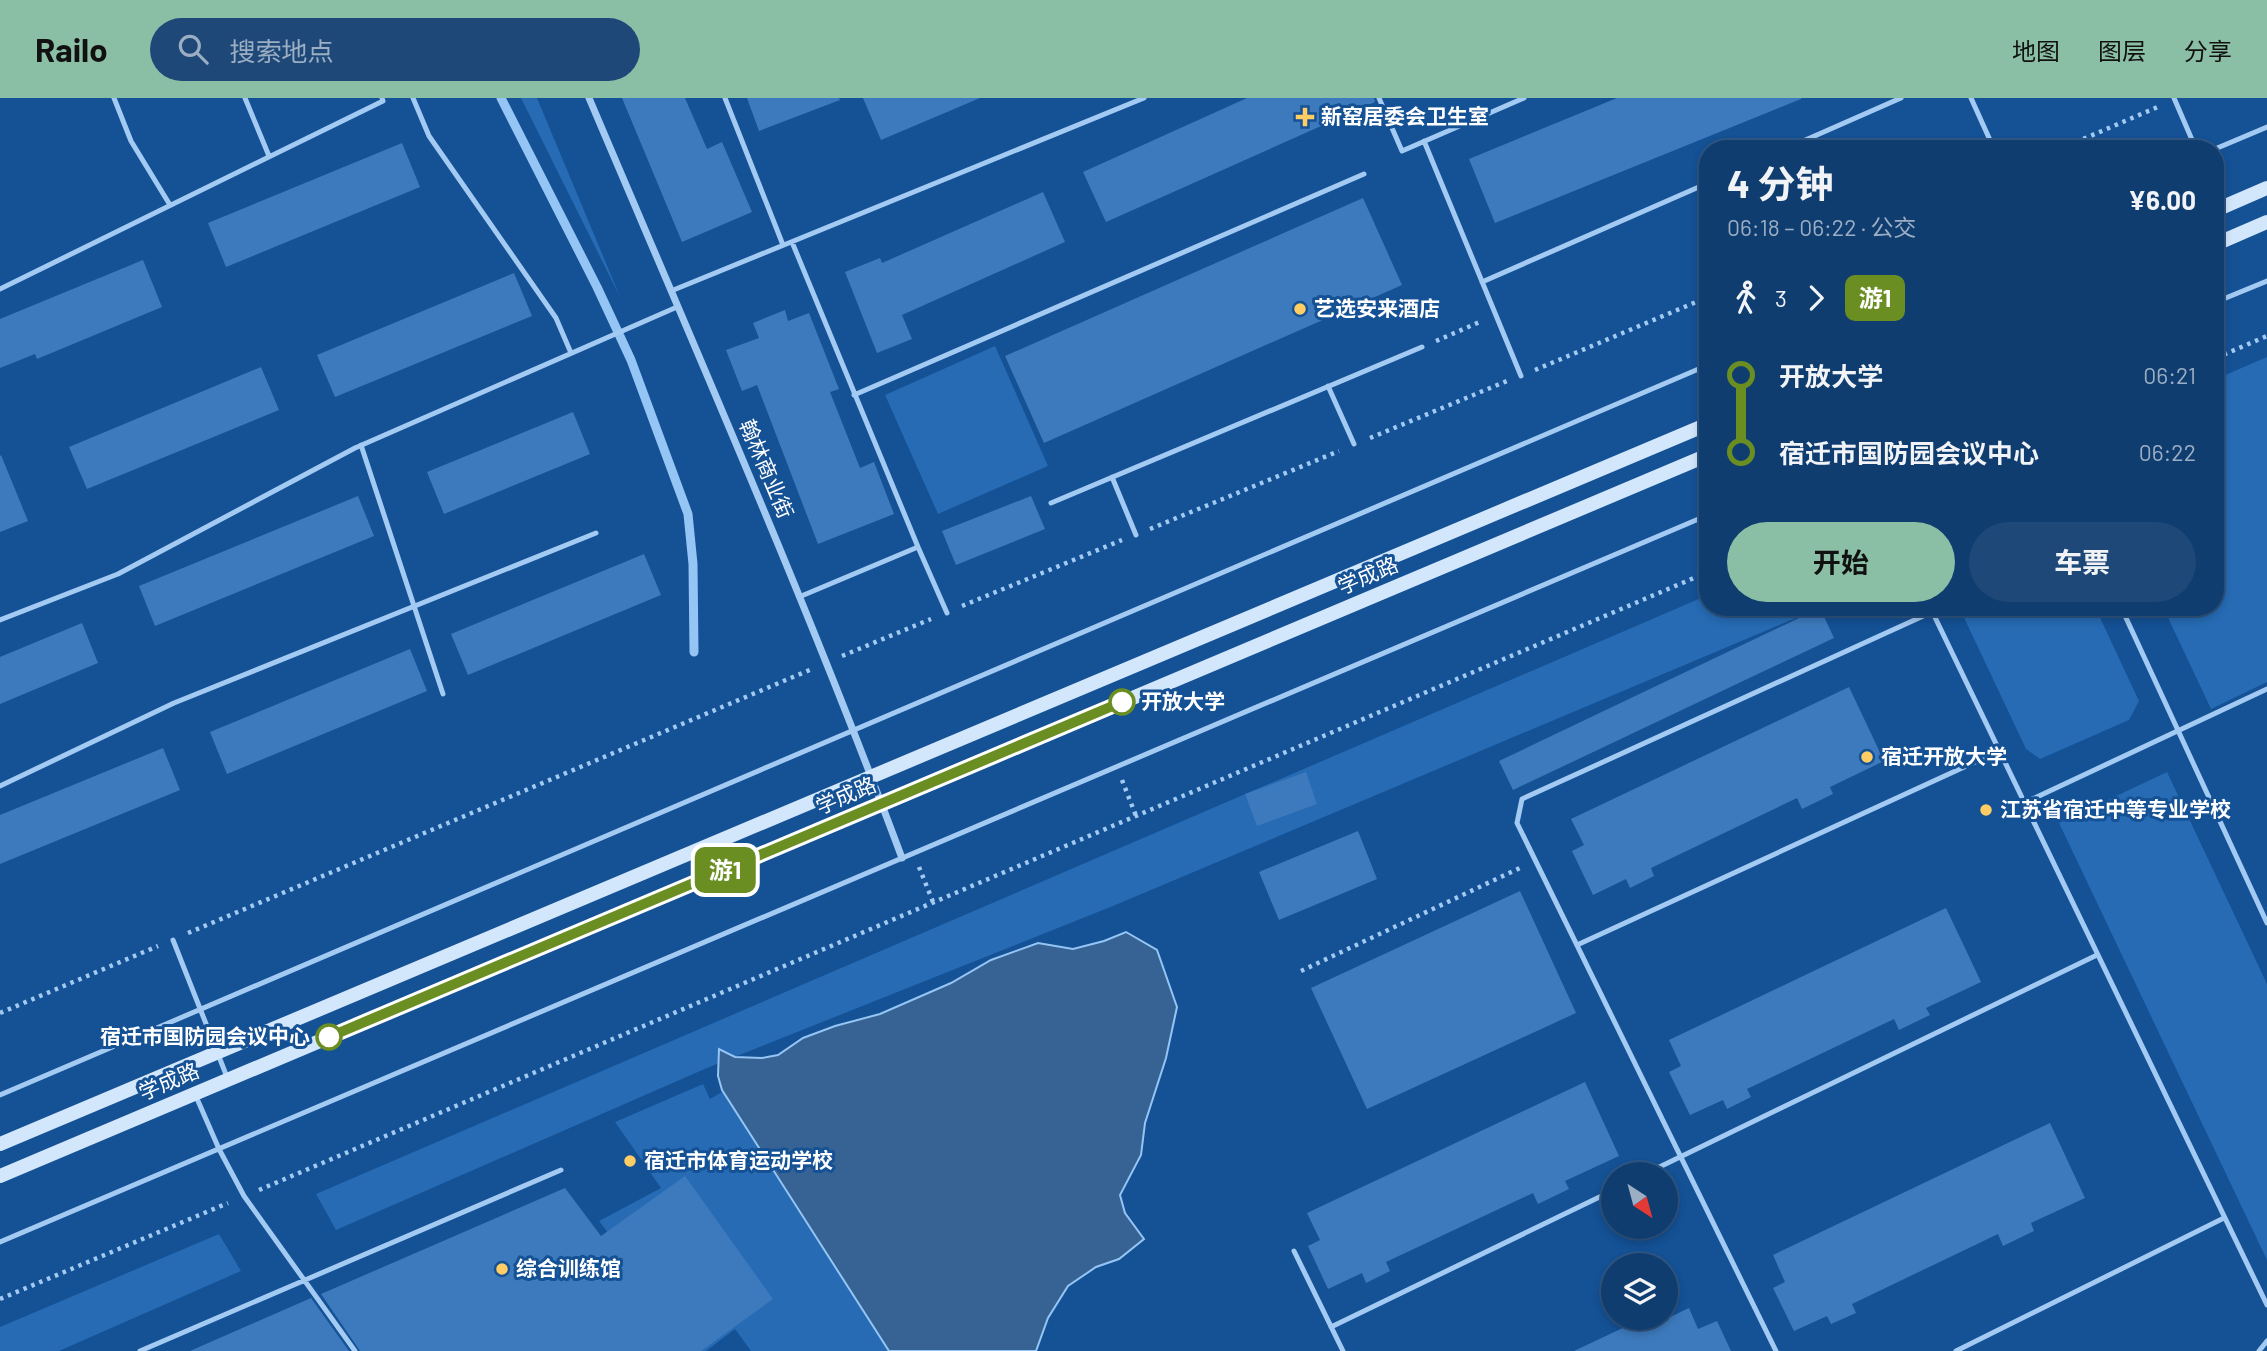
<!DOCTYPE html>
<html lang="zh">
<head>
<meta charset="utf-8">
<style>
  body { margin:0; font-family:Barlow,"Noto Sans SC",sans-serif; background:#1d4878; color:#f1f3f6; height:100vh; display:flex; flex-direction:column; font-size:26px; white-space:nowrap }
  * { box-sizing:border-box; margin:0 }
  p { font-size:23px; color:#9baec3 }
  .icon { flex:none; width:38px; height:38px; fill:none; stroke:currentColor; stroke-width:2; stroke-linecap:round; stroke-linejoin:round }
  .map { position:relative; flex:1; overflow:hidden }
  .details { position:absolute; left:1699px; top:42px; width:525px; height:476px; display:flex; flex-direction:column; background:#0f3d70; border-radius:28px; box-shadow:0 4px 10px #0003,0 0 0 2px #2f5683 }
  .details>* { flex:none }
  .badge { padding:0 14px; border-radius:10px; font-size:24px; line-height:46px }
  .needle { width:46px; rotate:144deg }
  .controls { position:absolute; left:1601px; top:1064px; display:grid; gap:14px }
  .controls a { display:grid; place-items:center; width:77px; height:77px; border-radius:50%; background:#0f3d70; box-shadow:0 4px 10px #0003,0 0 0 2px #2f5683; font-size:35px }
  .map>.badge { position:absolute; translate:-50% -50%; box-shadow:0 0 0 4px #fff }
  .legs { display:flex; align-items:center; gap:10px; height:77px; padding:0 28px; font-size:23px }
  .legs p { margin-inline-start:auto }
  .head { display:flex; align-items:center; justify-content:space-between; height:119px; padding:0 28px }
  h1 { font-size:38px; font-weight:700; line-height:52px }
  .primary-button { display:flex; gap:14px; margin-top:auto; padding:14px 28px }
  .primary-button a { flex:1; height:80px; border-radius:42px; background:#8abfa5; color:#111; font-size:28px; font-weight:700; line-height:80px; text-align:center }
  .primary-button a+a { background:#1d4878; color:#f1f3f6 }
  ul { padding:0 28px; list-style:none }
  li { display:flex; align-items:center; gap:24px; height:77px; font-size:26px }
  li i { display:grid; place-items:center; width:10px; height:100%; margin:0 9px; background:currentColor }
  li i::after { content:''; width:18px; height:18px; margin:-9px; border:5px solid; border-radius:50%; background:#0f3d70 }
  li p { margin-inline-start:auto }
  li:first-child i { background:linear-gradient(#0000 50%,currentColor 0) }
  li:last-child i { background:linear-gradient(currentColor 50%,#0000 0) }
  header { display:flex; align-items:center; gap:42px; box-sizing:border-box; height:98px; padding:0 35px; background:#8abfa5; color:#111 }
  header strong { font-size:33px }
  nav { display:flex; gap:38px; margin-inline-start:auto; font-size:24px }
  .search { width:490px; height:63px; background:#1d4878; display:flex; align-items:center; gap:18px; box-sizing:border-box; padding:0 24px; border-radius:38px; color:#9baec3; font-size:26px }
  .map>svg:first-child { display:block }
  .green { fill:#266bb4 }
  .water { fill:#376394; stroke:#95c5f5; stroke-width:2 }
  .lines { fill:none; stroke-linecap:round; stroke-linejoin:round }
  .stream { stroke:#95c5f5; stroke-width:9 }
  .building { fill:#3d7abd }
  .path { stroke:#a3caf2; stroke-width:4.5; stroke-dasharray:3.5 5; stroke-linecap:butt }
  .lane { stroke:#a3caf2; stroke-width:5 }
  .street { stroke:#a3caf2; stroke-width:7 }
  .secondary { stroke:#d2e6fc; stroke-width:14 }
  .line-1-casing { stroke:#fff; stroke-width:16 }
  .line-1 { stroke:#6b8e23; stroke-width:10 }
  .poi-dot { fill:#ffcd64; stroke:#145195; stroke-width:2.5 }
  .stop-1-dot { fill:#fff; stroke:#6b8e23; stroke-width:3.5 }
  .labels { text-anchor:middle; stroke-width:6; stroke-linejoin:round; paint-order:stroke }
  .poi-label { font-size:21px; font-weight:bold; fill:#fff; stroke:#145195; text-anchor:start }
  .street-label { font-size:21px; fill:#fff; stroke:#145195 }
  .stop-label { font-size:21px; font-weight:bold; fill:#fff; stroke:#145195; text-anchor:start }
</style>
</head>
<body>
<header>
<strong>Railo</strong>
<div class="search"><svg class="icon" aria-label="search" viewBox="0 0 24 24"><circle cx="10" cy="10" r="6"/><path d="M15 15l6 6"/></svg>搜索地点</div>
<nav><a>地图</a><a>图层</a><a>分享</a></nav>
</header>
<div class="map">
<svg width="2267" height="1253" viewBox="0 0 2267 1253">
  <rect width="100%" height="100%" fill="#145195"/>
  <path class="green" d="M 521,0 L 537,0 L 621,201 Z
    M 995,248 L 1048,368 L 938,416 L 885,297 Z
    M 2267,259 L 2267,584 L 2211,611 L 2163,509 L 2216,509 L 2216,281 Z
    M 1708,497 L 1708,509 L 1822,509 L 1113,808 L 707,970 L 336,1132 L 316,1096 Z
    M 1959,509 L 2095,509 L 2139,603 L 2129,622 L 2040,661 L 2026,651 Z
    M 2167,674 L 2267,886 L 2267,1162 L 2059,725 Z
    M 703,986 L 710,1001 L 722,994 L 889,1253 L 751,1253 L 735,1231 L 706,1253 L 699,1253 L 599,1123 L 661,1090 L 615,1024 Z
    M 219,1136 L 241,1173 L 59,1253 L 0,1253 L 0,1229 Z"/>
  <path class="water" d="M 1126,834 L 1157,852 L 1177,909 L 1166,960 L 1145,1025 L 1141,1057 L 1120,1097 L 1125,1115 L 1144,1141 L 1119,1161 L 1096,1169 L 1068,1188 L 1048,1220 L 1036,1253 L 889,1253 L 722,992 L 718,978 L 719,951 L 735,959 L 762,960 L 778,957 L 803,940 L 835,928 L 880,916 L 951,885 L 991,862 L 1038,845 L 1073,851 L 1104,843 Z"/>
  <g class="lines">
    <path class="stream" d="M 501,0 L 597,189 L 631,262 L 688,416 L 693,466 L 694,554"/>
  </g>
  <path class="building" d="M 622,0 L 685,0 L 707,51 L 722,44 L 752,114 L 682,144 Z
    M 747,0 L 839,0 L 840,2 L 759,33 Z
    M 863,0 L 980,0 L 881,42 Z
    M 1247,0 L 1374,0 L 1375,4 L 1106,124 L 1083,74 Z
    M 1617,0 L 1801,0 L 1801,1 L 1495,125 L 1469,61 Z
    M 402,45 L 420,89 L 226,169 L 208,125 Z
    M 1043,94 L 1065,144 L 902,217 L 912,241 L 877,255 L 845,174 L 880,160 L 882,165 Z
    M 1363,100 L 1402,187 L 1044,345 L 1005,258 Z
    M 143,162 L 162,209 L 37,261 L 35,256 L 0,270 L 0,221 Z
    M 514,175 L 532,218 L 335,299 L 317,257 Z
    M 785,212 L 788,223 L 809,215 L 839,291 L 830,294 L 860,370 L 874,364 L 894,416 L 818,446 L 757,287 L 742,293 L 726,252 L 759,240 L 753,225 Z
    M 261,269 L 279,312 L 87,391 L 69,349 Z
    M 573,314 L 590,356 L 444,416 L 427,374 Z
    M 1,357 L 28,423 L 0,434 L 0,358 Z
    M 358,398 L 374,438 L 155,528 L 139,488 Z
    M 1031,398 L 1045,431 L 956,467 L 942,433 Z
    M 644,456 L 661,497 L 468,577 L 451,536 Z
    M 1820,510 L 1834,540 L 1513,692 L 1499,663 Z
    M 82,525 L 98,565 L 0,606 L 0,559 Z
    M 410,551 L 427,593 L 227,676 L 210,634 Z
    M 1849,589 L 1884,663 L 1830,689 L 1833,696 L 1802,711 L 1797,700 L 1651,770 L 1654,778 L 1630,790 L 1626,781 L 1593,797 L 1572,753 L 1584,747 L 1571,721 Z
    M 163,650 L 180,692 L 0,766 L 0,717 Z
    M 1306,674 L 1317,706 L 1257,728 L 1245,696 Z
    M 1358,733 L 1377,781 L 1279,822 L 1259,774 Z
    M 1520,793 L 1576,915 L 1367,1011 L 1311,890 Z
    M 1946,810 L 1981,884 L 1926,910 L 1930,917 L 1899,932 L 1894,921 L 1747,991 L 1751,999 L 1727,1011 L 1723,1002 L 1690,1017 L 1669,974 L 1681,968 L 1669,942 Z
    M 1585,984 L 1619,1058 L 1565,1083 L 1569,1091 L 1538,1106 L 1533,1095 L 1386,1164 L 1390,1173 L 1366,1185 L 1362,1175 L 1328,1191 L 1308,1148 L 1320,1142 L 1307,1115 Z
    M 2050,1025 L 2085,1100 L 2031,1125 L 2034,1133 L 2003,1148 L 1998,1136 L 1852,1206 L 1856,1215 L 1831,1226 L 1827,1218 L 1794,1233 L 1773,1190 L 1785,1184 L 1773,1157 Z
    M 685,1078 L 773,1201 L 701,1253 L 360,1253 L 321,1196 L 565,1090 L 601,1138 Z
    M 311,1200 L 349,1253 L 190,1253 Z
    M 1689,1210 L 1698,1231 L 1717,1223 L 1731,1253 L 1574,1253 L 1644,1220 L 1668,1220 Z"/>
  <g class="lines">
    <path class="path" d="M 2060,51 L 2160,8
      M 1436,243 L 1482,223
      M 2216,260 L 2267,238
      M 1535,272 L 1708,199
      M 1370,340 L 1507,283
      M 1150,431 L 1339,353
      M 962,508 L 1122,442
      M 842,558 L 931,521
      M 1122,682 L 1136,718
      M 919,769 L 933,804
      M 188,835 L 812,571
      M 1301,873 L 1522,769
      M 0,915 L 158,848
      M 259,1092 L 1708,474
      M 0,1201 L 228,1105"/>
    <path class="lane" d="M 114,0 L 131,43 L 170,107
      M 245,0 L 269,58
      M 413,0 L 429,38 L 556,220 L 571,255
      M 725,0 L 783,147
      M 1379,0 L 1402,53 L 1524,0
      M 1971,0 L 1994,51
      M 2174,0 L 2196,51
      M 1424,43 L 1521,278
      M 1785,51 L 1901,0
      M 2215,51 L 2267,29
      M 792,144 L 918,449 L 799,499
      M 1482,184 L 1708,85
      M 0,191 L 383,3 L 382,0
      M 671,193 L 1144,0
      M 2216,204 L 2267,183
      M 1328,288 L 1354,346
      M 854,297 L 1364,76
      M 361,347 L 443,596
      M 1112,379 L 1136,437
      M 1051,405 L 1422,249
      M 918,449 L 947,515
      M 1930,509 L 2267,1207
      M 2121,509 L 2267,825
      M 0,522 L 118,476 L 355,350 L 677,209
      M 0,688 L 174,605 L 596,435
      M 2024,705 L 2267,591
      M 173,842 L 227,979
      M 1577,847 L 1999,653
      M 195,996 L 219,1051 L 244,1098 L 355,1253
      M 0,997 L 1708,267
      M 1645,1076 L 2097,857
      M 0,1144 L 1708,417
      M 1294,1153 L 1343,1253
      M 1331,1229 L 1614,1092
      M 140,1253 L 561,1072
      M 1776,1253 L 1517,725 L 1522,701 L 1932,514
      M 1956,1253 L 2224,1120
      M 2259,1253 L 2267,1243"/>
    <path class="street" d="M 589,0 C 696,252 806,503 902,760"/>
    <path class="secondary" d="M 2216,112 L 2267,90
      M 2216,146 L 2267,124
      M 0,1046 L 1708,326
      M 0,1078 L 1708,357"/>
  </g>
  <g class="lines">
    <g class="line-1-casing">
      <path id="line-1" d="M 329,939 L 1122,604"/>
    </g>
    <use href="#line-1" class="line-1"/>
  </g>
  <g class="poi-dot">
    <path d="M1301.5 8.5h7v7h7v7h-7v7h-7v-7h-7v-7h7z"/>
    <circle cx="1300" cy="211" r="7"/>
    <circle cx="1867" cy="659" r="7"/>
    <circle cx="1986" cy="712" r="7"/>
    <circle cx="630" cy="1063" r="7"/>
    <circle cx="502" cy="1171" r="7"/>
  </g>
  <g class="stop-1-dot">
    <circle cx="1122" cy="604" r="12"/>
    <circle cx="329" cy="939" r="12"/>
  </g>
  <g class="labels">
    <g class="poi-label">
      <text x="1321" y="26">新窑居委会卫生室</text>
      <text x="1314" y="218">艺选安来酒店</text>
      <text x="1881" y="666">宿迁开放大学</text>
      <text x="2000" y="719">江苏省宿迁中等专业学校</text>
      <text x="644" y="1070">宿迁市体育运动学校</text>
      <text x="516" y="1178">综合训练馆</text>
    </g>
    <g class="street-label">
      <text transform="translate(766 371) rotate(67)" y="7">翰林商业街</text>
      <text transform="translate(1368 478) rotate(-23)" y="7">学成路</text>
      <text transform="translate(846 698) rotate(-23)" y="7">学成路</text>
      <text transform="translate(169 984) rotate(-23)" y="7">学成路</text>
    </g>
    <g class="stop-label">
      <text x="1141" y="611">开放大学</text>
      <text x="310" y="946" text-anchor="end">宿迁市国防园会议中心</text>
    </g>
  </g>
</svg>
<div class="controls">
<a><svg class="needle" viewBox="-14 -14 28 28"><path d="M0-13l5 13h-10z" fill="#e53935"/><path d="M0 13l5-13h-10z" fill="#9baec3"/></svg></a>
<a><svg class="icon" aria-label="layers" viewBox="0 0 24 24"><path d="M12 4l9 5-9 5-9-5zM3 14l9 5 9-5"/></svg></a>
</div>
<b class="badge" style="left:725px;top:772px;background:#6b8e23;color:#fff">游1</b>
<section class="details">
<div class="head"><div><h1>4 分钟</h1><p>06:18 – 06:22 · 公交</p></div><b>¥6.00</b></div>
<div class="legs"><svg class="icon" aria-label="walk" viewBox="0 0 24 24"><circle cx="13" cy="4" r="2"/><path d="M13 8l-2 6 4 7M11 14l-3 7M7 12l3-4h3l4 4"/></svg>3<svg class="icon" aria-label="forward" viewBox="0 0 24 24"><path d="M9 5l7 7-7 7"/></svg><b class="badge" style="background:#6b8e23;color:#fff">游1</b></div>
<ul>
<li><i style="color:#6b8e23"></i><b>开放大学</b><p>06:21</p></li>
<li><i style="color:#6b8e23"></i><b>宿迁市国防园会议中心</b><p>06:22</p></li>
</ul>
<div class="primary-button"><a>开始</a><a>车票</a></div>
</section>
</div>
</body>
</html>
